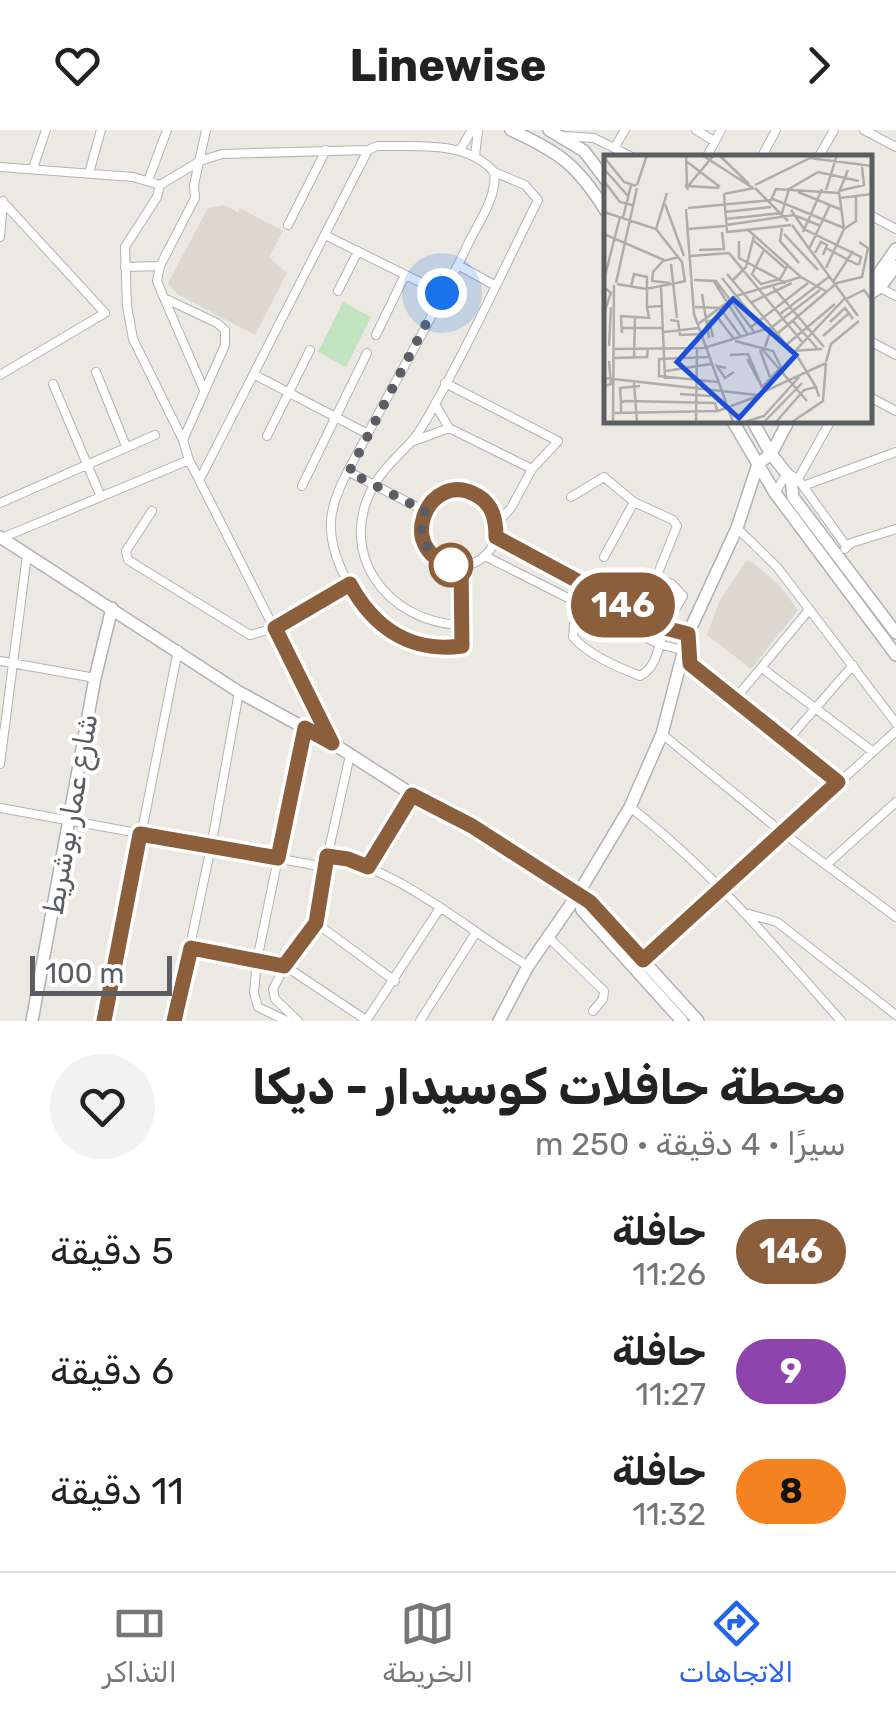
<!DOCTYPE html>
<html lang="ar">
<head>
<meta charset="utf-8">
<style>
  body { margin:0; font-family:Rubik,Vazirmatn,sans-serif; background:#f2f2f2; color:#222; direction:rtl; height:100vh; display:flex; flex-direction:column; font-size:38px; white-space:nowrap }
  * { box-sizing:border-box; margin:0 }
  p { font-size:32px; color:#767676 }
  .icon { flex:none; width:55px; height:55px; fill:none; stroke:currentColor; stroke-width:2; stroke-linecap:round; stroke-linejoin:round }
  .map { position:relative; height:891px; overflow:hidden; direction:ltr }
  .sheet { display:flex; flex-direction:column; background:#fff; flex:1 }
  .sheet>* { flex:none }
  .badge { padding:0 20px; border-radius:32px; font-size:35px; line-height:65px }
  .scale { position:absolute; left:30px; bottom:25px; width:142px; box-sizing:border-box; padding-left:10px; border:5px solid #5a5e62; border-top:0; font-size:28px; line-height:35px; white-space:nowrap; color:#5a5e62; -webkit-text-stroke:8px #fff; paint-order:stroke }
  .you { position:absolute; width:50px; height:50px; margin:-25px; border:8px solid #fff; border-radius:50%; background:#1a73e8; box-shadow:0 0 0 15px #1a73e833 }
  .map>.badge { position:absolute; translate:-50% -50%; box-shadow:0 0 0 5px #fff }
  .round { display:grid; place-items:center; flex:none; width:105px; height:105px; border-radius:52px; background:#f2f2f2 }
  .headline { display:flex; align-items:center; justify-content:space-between; height:170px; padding:0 50px }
  h1 { font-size:48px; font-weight:700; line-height:75px }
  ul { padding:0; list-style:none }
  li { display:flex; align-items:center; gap:30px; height:120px; padding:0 50px }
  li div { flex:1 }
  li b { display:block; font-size:38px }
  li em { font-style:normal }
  li .badge { min-width:110px; font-weight:700; text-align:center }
  header { display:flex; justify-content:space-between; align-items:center; height:130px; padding:0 50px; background:#fff; font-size:45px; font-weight:700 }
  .dock { display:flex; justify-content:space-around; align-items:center; height:140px; border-top:2px solid #e0e0e0; background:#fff; font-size:28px; color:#767676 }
  .dock a { display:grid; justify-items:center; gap:5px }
  .dock .on { color:#2563eb }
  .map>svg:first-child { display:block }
  .education { fill:#dcd8d0 }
  .green { fill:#c1e3bf }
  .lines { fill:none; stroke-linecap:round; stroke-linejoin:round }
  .street-casing { stroke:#afb3b7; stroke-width:10 }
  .secondary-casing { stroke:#aeb2b7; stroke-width:14 }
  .street { stroke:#fff; stroke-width:8 }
  .secondary { stroke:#fff; stroke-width:11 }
  .line-casing { stroke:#fff; stroke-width:22 }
  .line { stroke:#8b5e3c; stroke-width:15 }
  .walk { stroke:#5a5e62; stroke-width:10; stroke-dasharray:0 18 }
  .stop-dot { fill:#fff; stroke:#8b5e3c; stroke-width:5 }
  .labels { text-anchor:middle; stroke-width:8; stroke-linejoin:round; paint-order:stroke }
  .street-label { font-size:28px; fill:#5a5e62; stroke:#fff }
  .inset-road { fill:none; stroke:#aeadab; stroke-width:2.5 }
  .view { fill:#1d4ed8; fill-opacity:0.15; stroke:#1d4ed8; stroke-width:5 }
  .inset-edge { fill:none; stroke:#5a5e62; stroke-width:5 }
</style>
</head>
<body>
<header><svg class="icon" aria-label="forward" viewBox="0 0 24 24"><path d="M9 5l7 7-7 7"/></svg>Linewise<svg class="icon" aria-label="heart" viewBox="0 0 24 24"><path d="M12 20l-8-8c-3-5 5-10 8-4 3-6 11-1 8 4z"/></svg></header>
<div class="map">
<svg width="896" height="891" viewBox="0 0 896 891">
  <rect width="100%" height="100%" fill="#ece9e2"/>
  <path class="education" d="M 224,75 L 238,82 L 240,78 L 283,101 L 269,127 L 287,143 L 255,205 L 177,164 L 168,153 L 208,78 Z
    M 746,431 L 752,432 L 780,456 L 798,480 L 751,539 L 707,505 L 719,472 Z"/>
  <path class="green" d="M 343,172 L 371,187 L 346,237 L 318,222 Z"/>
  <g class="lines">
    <g class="street-casing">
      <path id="street" d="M 696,0 L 714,11
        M 864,0 L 896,17
        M 563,6 L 594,8 L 634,28
        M 615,17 L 625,0
        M 460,20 L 472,0
        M 475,26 L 478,0
        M 706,28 L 721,0
        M 761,28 L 776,0
        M 818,28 L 834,0
        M 0,37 L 133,47 L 160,55
        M 33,38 L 46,0
        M 89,43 L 101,0
        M 148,51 L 167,0
        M 868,84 L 896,99
        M 288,95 L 326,20
        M 325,105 L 442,163
        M 0,107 L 3,71
        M 458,135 L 496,156
        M 125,137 L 160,136
        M 878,157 L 896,166
        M 338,161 L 358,121
        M 164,168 L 204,260
        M 376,205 L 405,145
        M 868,210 L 896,225
        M 96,242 L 126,316
        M 0,245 L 105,183 L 3,72
        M 255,245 L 368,304
        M 445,253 L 558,311 L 532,339
        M 53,254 L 101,367
        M 868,266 L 896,281
        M 435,274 L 449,298 L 532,339 L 511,378 L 496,394
        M 267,306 L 310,220
        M 183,310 L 225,215 L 225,200 L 217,193 L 164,168 L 157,151 L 160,136 L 195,68 L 194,55 L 206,0
        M 411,312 L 449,298
        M 349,342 L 425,381
        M 200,349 L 368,20
        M 798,349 L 803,356 L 896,322
        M 302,356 L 367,223
        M 803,356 L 847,417
        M421 398a38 38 0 1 1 76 0a38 38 0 1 1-76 0Z
        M 775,363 L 787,343 L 798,349 L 831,290
        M 571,367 L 604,347 L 634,372 L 673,390 L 677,396 L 656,448 L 672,454 L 683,466 C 678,476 671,485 666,495 C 658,513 659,536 640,546 C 617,537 589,525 573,507 L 574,494 L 591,457
        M 0,373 L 155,305
        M 152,381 L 126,421 L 128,430 L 250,505 L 275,498 L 350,455
        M 737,398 L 777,437 L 896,593
        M 496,407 L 665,498 L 688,504 L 688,508
        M 2,408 L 189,330
        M 845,419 L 851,413 L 896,399
        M 485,426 L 659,514 L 682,520 L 691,534 L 838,652
        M 604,427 L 634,372
        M 460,495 C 388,492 335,424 374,355 C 383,339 396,328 409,314 C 419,304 427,289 434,276 C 472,209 504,138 538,70 L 525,55 L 494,42
        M 0,531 L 95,548
        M 762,538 L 872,621
        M 736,568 L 808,481
        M 662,604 L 783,703 L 896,787
        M 330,609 L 189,330 L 183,310 L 133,209 L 127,176 L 125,117 L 157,67 L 160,55 L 200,31 L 222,24 L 368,20 L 377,16 C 417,17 466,10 494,42 C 498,65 479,92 469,112 C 438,179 400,242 366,307 C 353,333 333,362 331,391 C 329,422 348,458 367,481 C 391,510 426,521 462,516 L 461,436
        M 787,611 L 853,535
        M 0,634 L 27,425
        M 630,677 C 710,739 775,816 841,891
        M 0,678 L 325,737
        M 327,726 C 398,737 466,799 528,836
        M 826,735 L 896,672
        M 368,737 L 411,665
        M 749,784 L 777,792 L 896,885
        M 316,793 L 395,851
        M 549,808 L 604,861 L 603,869 L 593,881
        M 191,818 L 285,836 L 366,890
        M 643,830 L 896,601
        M 104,891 L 178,520
        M 174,891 L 211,717 L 239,562
        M 287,891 L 258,877 L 254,863 L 257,830 L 305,598
        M 298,891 L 275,869 L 273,859 L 285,836 L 316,793 L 325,737 L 350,625
        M 366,891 L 440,778
        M 420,891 L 475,804"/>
    </g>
    <g class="secondary-casing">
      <path id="secondary" d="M 511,0 C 561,23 577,35 606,81
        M 549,0 L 584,21 L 606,50
        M 868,159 L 896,119
        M 868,165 L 880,157 L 896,136
        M 732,290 L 775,363 L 896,525
        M 752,290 L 771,324 L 791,349 L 793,367 L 896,503
        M 0,407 L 239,562 L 332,613 L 438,681 L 472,697 L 590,772 L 698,891
        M 578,764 L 582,780 L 682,891
        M 32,891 L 95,548 L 112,478
        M 499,891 L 528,836 L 578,764 L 630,677 L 662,604 L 688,504 L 737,398 L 758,334 L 771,324 L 789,290"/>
    </g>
    <use href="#street" class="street"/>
    <use href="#secondary" class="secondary"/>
  </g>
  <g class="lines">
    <g class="line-casing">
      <path id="line" d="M 104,891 L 140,704 L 278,728 L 305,598 L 332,613 L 275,498 L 350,454 C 374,498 411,523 462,516 L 461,436 C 390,429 427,335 478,366 C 493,375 496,390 496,407 L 665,498 L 688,504 L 690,534 L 838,652 L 643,830 L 590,772 L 472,696 L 412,665 L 368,737 L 348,729 L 327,726 L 316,793 L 284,836 L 191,818 L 174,891"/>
    </g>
    <use href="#line" class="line"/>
    <path class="walk" d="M 442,163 L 349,342 L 425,381 C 416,406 426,426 451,435"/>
  </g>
  <circle class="stop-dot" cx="451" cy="435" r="20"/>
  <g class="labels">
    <g class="street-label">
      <text transform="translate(70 684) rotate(-80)" y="10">شارع عمار بوشريط</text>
    </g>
  </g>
  <g transform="translate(604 25)">
    <rect width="268" height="268" fill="#ece9e2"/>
    <path class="inset-road" d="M 82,0 L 83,31M 98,0 L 149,33M 115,0 L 145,29M 0,2 L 20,27 L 32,31M 82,6 L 116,32M 2,16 L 24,41M 0,26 L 16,47 L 28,50M 33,30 L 43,0M 151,30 L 206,3 L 268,11M 84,31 L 110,0M 151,33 L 184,66M 84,35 L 82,31 L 115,33M 222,35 L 233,0M 235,36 L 260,30 L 258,12M 194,37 L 238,55M 120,39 L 123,77 L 187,70M 120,39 L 150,33M 236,43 L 268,39M 169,44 L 240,73M 61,49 L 80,101M 84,53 L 167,45 L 172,34 L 235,38M 82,54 L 90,159 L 129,267M 187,55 L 200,74 L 257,102 L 255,110M 0,57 L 52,74 L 78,107 L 81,127M 121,57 L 167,52M 19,63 L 27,30M 121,64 L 178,58 L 185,34 L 214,17 L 255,26M 122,70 L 190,60 L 217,71M 188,70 L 254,161M 178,73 L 176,86 L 195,108M 52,74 L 63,38M 84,74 L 121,71M 240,74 L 235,37 L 244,15M 144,75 L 197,122M 199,77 L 218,34M 0,79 L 60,105M 180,79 L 214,115M 149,85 L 181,113M 135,86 L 135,103 L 182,128M 222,93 L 254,110M 205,94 L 226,50M 95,95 L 120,94 L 118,77M 160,95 L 148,119 L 157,129 L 176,124 L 184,110M 211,98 L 217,87 L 223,90 L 219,100M 86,101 L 125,98 L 199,188M 67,109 L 73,163M 222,113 L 240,74 L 252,66 L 252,41M 123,119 L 168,172M 1,121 L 16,62M 118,123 L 154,168M 90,125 L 112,126 L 151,178M 109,125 L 144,180M 128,126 L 142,112 L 150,81M 229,127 L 249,96M 12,128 L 33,33M 66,128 L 48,126 L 49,117 L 59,106 L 75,102M 13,129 L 42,134 L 82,126M 0,132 L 7,138 L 0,158M 27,132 L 30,119 L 43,122 L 43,152 L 58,151M 57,132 L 61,224M 169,132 L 220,192M 98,139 L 105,183M 242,144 L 260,135 L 268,146M 146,148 L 188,128M 91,152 L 116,153 L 137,182M 176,159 L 226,121M 66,165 L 74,166 L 76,180 L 98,179M 189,166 L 213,193M 226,167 L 241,153 L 249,164M 94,169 L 132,141 L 197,122 L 223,137M 147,172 L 204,128M 17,173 L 59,173M 60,177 L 95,173M 18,178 L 17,161 L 45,163 L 43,152M 173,179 L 233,128 L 258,122 L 264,93 L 255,87M 219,181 L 245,158M 109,182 L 105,166 L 114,163 L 130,184M 182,190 L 231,149M 5,191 L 7,152M 161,192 L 168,172 L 216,135M 11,194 L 100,193 L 168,172 L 187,196 L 218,194M 158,194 L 203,246M 156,195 L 167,225M 192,195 L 241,143M 190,196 L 212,232M 126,200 L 144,199 L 158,232 L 177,212 L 169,196 L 131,186M 104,202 L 55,204 L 55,221 L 114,227M 10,203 L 43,202 L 44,194M 30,203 L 31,163M 143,204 L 158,232M 222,207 L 227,189 L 255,166M 122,213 L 113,211 L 121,223 L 130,217M 62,216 L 107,209M 0,223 L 153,240 L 222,208M 30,228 L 33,267M 0,231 L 7,229 L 5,206M 76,239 L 106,241 L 108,235M 17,247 L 16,233 L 36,231M 17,257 L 17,247 L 23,246 L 111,248 L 113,255M 10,258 L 114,256 L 154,241M 9,267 L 10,130M 92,267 L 93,193M 141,267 L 160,261 L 195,222M 160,267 L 198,228M 172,267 L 200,235 L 212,232 L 215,242M 188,267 L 219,246 L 222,208"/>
    <path class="view" d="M 129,144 L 192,200 L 135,263 L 73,207 Z"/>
    <rect width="268" height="268" class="inset-edge"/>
  </g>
</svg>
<div class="scale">100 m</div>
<div class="you" style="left:442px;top:163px"></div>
<b class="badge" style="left:623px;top:475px;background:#8b5e3c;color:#fff">146</b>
</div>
<section class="sheet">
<div class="headline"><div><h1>محطة حافلات كوسيدار - ديكا</h1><p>سيرًا · 4 دقيقة · 250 m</p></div><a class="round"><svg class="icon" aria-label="heart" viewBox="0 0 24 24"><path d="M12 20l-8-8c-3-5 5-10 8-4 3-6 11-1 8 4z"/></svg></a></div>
<ul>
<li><span class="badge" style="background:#8b5e3c;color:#fff">146</span><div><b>حافلة</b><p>11:26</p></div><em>5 دقيقة</em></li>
<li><span class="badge" style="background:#8e44ad;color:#fff">9</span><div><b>حافلة</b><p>11:27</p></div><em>6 دقيقة</em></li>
<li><span class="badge" style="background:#f58220;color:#111">8</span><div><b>حافلة</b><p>11:32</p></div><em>11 دقيقة</em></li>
</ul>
</section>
<nav class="dock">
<a class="on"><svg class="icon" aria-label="directions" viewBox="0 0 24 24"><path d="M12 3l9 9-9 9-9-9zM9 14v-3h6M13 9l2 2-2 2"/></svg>الاتجاهات</a>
<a><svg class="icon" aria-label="map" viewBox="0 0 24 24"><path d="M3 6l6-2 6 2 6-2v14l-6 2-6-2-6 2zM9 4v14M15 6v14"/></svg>الخريطة</a>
<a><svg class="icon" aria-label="tickets" viewBox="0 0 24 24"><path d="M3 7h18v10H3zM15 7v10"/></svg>التذاكر</a>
</nav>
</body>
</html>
